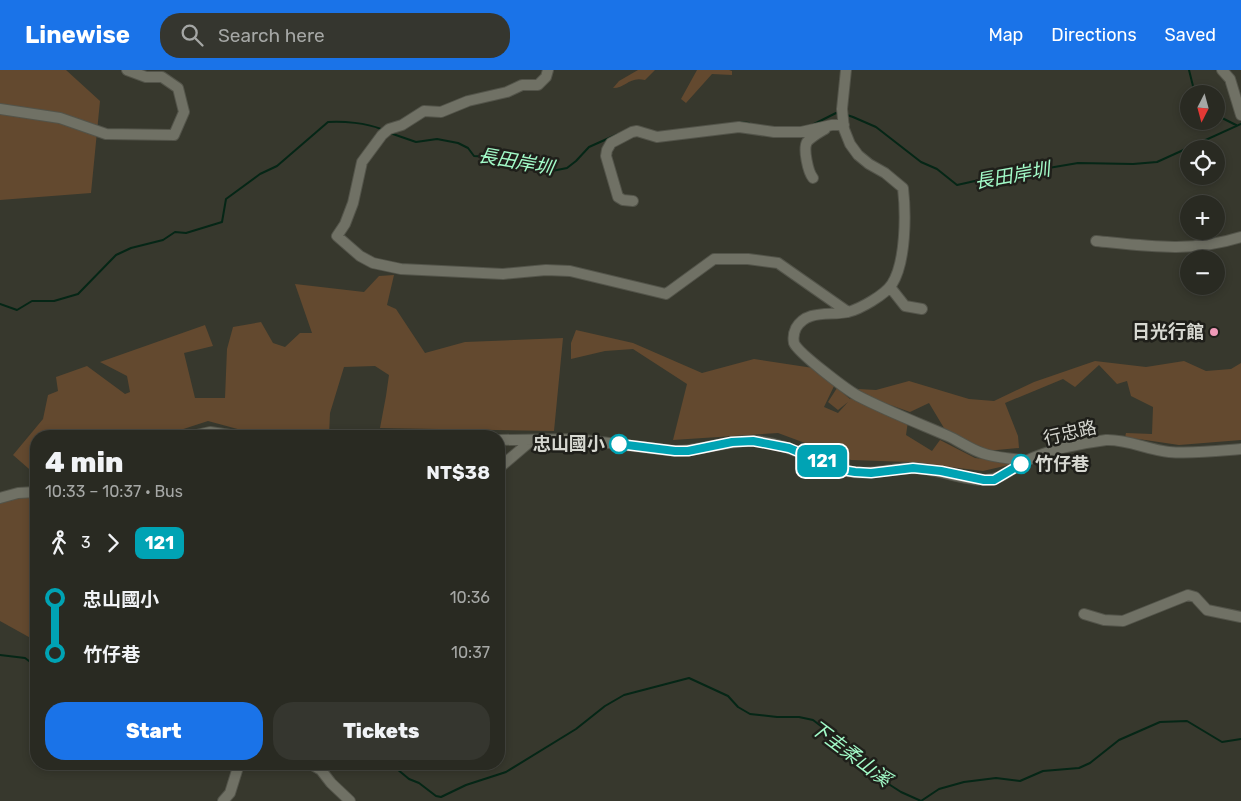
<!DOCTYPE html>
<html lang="en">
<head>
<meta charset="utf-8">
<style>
  body { margin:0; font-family:Rubik,"Noto Sans TC",sans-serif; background:#35362f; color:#f1f3f6; height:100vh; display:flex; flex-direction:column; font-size:19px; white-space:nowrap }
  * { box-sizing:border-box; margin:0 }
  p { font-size:16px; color:#a5a7a5 }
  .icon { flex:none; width:28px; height:28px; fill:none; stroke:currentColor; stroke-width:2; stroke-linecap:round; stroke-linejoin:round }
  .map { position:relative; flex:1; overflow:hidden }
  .sheet { position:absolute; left:30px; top:360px; width:475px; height:340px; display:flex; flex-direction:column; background:#292a22; border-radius:20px; box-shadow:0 2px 8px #0003,0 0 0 1px #454640 }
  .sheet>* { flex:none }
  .badge { padding:0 10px; border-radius:8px; font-size:18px; line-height:32px }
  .needle { width:32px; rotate:186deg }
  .fabs { position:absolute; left:1180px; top:15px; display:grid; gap:10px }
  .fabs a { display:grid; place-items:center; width:45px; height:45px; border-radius:50%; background:#292a22; box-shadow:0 2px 8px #0003,0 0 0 1px #454640; font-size:25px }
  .map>.badge { position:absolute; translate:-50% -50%; box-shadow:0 0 0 2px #fff }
  .legs { display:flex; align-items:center; gap:8px; height:55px; padding:0 15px; font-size:16px }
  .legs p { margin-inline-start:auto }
  .headline { display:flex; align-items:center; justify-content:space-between; height:85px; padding:0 15px }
  h1 { font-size:28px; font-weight:800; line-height:38px }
  .button { display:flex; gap:10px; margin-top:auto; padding:10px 15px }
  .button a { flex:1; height:58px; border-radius:20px; background:#1a73e8; color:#fff; font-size:20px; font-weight:800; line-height:58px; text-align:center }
  .button a+a { background:#35362f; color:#f1f3f6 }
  ul { padding:0 15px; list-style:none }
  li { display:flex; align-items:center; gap:18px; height:55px; font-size:19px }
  li i { display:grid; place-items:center; width:8px; height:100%; margin:0 6px; background:currentColor }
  li i::after { content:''; width:12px; height:12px; margin:-6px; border:4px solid; border-radius:50%; background:#292a22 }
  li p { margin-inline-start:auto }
  li:first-child i { background:linear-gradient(#0000 50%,currentColor 0) }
  li:last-child i { background:linear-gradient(currentColor 50%,#0000 0) }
  header { display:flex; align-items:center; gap:30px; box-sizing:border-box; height:70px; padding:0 25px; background:#1a73e8; color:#fff }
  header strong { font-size:24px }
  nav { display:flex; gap:28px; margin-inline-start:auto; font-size:18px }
  .search { width:350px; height:45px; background:#35362f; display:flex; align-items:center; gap:12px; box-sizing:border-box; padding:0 18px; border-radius:20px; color:#a5a7a5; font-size:19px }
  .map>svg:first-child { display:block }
  .green { fill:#63492f }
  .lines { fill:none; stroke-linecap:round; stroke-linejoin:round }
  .stream { stroke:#052616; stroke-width:2 }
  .minor-casing { stroke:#53544a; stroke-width:12 }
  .minor { stroke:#707165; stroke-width:10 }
  .line-1-casing { stroke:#fff; stroke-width:11 }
  .line-1 { stroke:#00a3b4; stroke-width:8 }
  .poi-dot { fill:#ef9ab8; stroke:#1f1f1a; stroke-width:2 }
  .stop-1-dot { fill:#fff; stroke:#00a3b4; stroke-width:2.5 }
  .labels { text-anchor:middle; stroke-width:5; stroke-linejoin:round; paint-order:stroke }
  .poi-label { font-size:18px; font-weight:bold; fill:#d7d8d1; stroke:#1f1f1a; text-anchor:end }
  .street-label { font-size:18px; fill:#d7d8d1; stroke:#1f1f1a }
  .stop-label { font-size:18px; font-weight:bold; fill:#d7d8d1; stroke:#1f1f1a; text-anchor:end }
  .water-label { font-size:19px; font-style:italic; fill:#a2fbc8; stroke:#1f1f1a }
</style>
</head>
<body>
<header>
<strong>Linewise</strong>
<div class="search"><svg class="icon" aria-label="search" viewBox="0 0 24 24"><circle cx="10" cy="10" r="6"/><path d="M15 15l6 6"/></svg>Search here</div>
<nav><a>Map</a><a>Directions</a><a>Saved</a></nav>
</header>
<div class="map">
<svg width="1241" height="731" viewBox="0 0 1241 731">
  <rect width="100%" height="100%" fill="#37382d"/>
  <path class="green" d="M 0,0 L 66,0 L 100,31 L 91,123 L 0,130 Z
    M 638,0 L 655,0 L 645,10 C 629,6 626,18 613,18 L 619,11 Z
    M 697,0 L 729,0 L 732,1 L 732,5 L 712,4 L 686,33 L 681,29 Z
    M 394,205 L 387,235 L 396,239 L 425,283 L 465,272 L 563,268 L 554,361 L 380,358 L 386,326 L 389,305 L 375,296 L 344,297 L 330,343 L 329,366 L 263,366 L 208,351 L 162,366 L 36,366 L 36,405 L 13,385 L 43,349 L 48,325 L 58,321 L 56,307 L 87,296 L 125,324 L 130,322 L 127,306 L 100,292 L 205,255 L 213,276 L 184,283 L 195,328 L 225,328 L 227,279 L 233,257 L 261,252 L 273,273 L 285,277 L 300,263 L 312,263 L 295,214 L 364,222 L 379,206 Z
    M 576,260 L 633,273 L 702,303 L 754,289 L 813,298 L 835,314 L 824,337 L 838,343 L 848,332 L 838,340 L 828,332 L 837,318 L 850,329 L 853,326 L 908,351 L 906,365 L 932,381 L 940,370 L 975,388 L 1002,391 L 1013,394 L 983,401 L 909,392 L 851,390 L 778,363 L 673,370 L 687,314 L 633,279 L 605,281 L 571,289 L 571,273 Z
    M 1095,291 L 1146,297 L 1184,291 L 1206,301 L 1231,299 L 1241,293 L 1241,370 L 1179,375 L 1125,367 L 1126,363 L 1152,364 L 1153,337 L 1131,326 L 1127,311 L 1117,314 L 1099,295 L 1075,317 L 1063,309 L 1005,333 L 1018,366 L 1019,378 L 986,381 L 944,358 L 929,333 L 910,342 L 868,327 L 858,319 L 876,320 L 909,311 L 969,329 L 994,331 L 1034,312 Z
    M 36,422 L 36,571 L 0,551 L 0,428 Z"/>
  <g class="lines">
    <path class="stream" d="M 1189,0 L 1195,24
      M 847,45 L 853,47 L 876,57 L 921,92 L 937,99 L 957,115 L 984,109 L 1078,93 L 1133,94 L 1157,92 L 1241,54
      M 1216,45 L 1236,55
      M 739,52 L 749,53
      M 812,55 L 836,43 L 839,44
      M 390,63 L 416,72 L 437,69 L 458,73 L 468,78 L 474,86 L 524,89 L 540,99 L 552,101 L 567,98 L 576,91 L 589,77 L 618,64
      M 0,234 L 17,240 L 32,231 L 54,231 L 78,224 L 116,185 L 131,178 L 163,170 L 175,162 L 186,163 L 222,152 L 226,129 L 260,104 L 277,96 L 328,52 C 344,51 366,53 381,59
      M 0,585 L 25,588 L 33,594 L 34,616 L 36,619
      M 391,694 L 409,709 L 419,713 L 436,726 L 441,727 L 466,715 L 506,702 L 576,659 L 605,636 L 624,625 L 689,608 L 728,626 L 738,637 L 750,644 L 777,647 L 799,647 L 813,650 L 863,688 L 873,704 L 901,722 L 921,731 L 939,719 L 964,712 L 996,708 L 1020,711 L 1043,701 L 1079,698 L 1090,693 L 1119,670 L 1160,652 L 1187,651 L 1222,672 L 1241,669"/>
    <g class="minor-casing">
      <path id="minor" d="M 548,0 L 546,7 L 538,15 L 522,15 L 507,22 L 468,31 L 441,42 L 424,41 L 402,55 L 389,59 L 382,65 L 362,92 L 353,133 L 345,154 L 337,166 L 360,186 L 373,193 L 401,199 L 503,204 L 546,200 L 570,201 L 666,224 L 714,189 L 748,189 L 778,193 L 848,242
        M 846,0 L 842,39 L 844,59 L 850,74 L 858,85 L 869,94 L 885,103 L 903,118 C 906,144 906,192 892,214 C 885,225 860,239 848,242 C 830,246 807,239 796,258 C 794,262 793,268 794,273 C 798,283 847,320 858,326 C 887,341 918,353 948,366 C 959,371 970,379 982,383 C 995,388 1012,388 1026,391
        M 1222,0 L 1230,9 L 1241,45
        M 0,39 L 60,48 L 106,64 L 174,65 L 184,42 L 178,18 L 162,7 L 146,7 L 127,0
        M 813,108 C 808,102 803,79 807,72 C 811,67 820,62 825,59
        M 633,131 L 623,130 L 618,127 L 606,86 L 607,80 L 611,73 L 632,62 L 637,61 L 657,67 L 739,57 L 774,62 L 801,62 L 832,55 L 844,55
        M 1096,171 C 1147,176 1191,183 1241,167
        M 890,217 L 905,236 L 922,239
        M 192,366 L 210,362 L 237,366
        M 409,366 L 413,366
        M 499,370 L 576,369 L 675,381 C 702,381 727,370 753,371 C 786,372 813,391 843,400 C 867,407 890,398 914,398 C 938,399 963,410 985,410 C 1001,410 1012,398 1026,391 C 1047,380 1082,373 1106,370 C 1127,369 1148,380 1169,382 C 1193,384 1217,381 1241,379
        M 499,398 L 532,370
        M 0,428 L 18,423 L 36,422
        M 1084,544 L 1104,550 L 1123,551 L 1188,525 L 1195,527 L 1207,540 L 1241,547
        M 311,694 L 321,700 L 331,713 L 350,731
        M 223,731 L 230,723 L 239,694"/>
    </g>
    <use href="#minor" class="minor"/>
  </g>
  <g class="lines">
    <g class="line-1-casing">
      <path id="line-1" d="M 619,374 L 675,381 L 688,381 L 732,372 L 753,371 L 789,378 L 842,400 L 855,402 L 871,403 L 913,398 L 941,401 L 984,410 L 994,410 L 1021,394"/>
    </g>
    <use href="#line-1" class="line-1"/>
  </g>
  <circle class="poi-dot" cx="1214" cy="262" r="5"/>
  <g class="stop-1-dot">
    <circle cx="619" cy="374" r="9"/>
    <circle cx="1021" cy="394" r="9"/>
  </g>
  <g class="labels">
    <g class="poi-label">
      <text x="1204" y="268">日光行館</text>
    </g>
    <g class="street-label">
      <text transform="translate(1070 363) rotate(-13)" y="6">行忠路</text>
    </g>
    <g class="stop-label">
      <text x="605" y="380">忠山國小</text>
      <text x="1035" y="400" text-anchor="start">竹仔巷</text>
    </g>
    <g class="water-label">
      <text transform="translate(516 91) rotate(10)" y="7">長田岸圳</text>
      <text transform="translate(1012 105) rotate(-10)" y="7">長田岸圳</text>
      <text transform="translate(851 683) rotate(37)" y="7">下圭柔山溪</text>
    </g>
  </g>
</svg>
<div class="fabs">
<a><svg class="needle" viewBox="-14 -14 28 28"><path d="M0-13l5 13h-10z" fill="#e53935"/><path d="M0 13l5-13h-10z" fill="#a5a7a5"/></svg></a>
<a><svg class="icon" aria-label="locate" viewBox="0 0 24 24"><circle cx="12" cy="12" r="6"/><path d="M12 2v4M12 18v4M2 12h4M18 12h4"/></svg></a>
<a>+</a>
<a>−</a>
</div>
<b class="badge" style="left:822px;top:391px;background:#00a3b4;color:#fff">121</b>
<section class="sheet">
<div class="headline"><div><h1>4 min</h1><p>10:33 – 10:37 · Bus</p></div><b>NT$38</b></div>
<div class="legs"><svg class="icon" aria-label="walk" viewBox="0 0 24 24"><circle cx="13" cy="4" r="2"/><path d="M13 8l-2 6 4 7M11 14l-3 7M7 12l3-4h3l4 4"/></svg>3<svg class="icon" aria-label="forward" viewBox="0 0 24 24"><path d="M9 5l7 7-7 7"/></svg><b class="badge" style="background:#00a3b4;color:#fff">121</b></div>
<ul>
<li><i style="color:#00a3b4"></i><b>忠山國小</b><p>10:36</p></li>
<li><i style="color:#00a3b4"></i><b>竹仔巷</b><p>10:37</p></li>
</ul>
<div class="button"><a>Start</a><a>Tickets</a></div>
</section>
</div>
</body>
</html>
